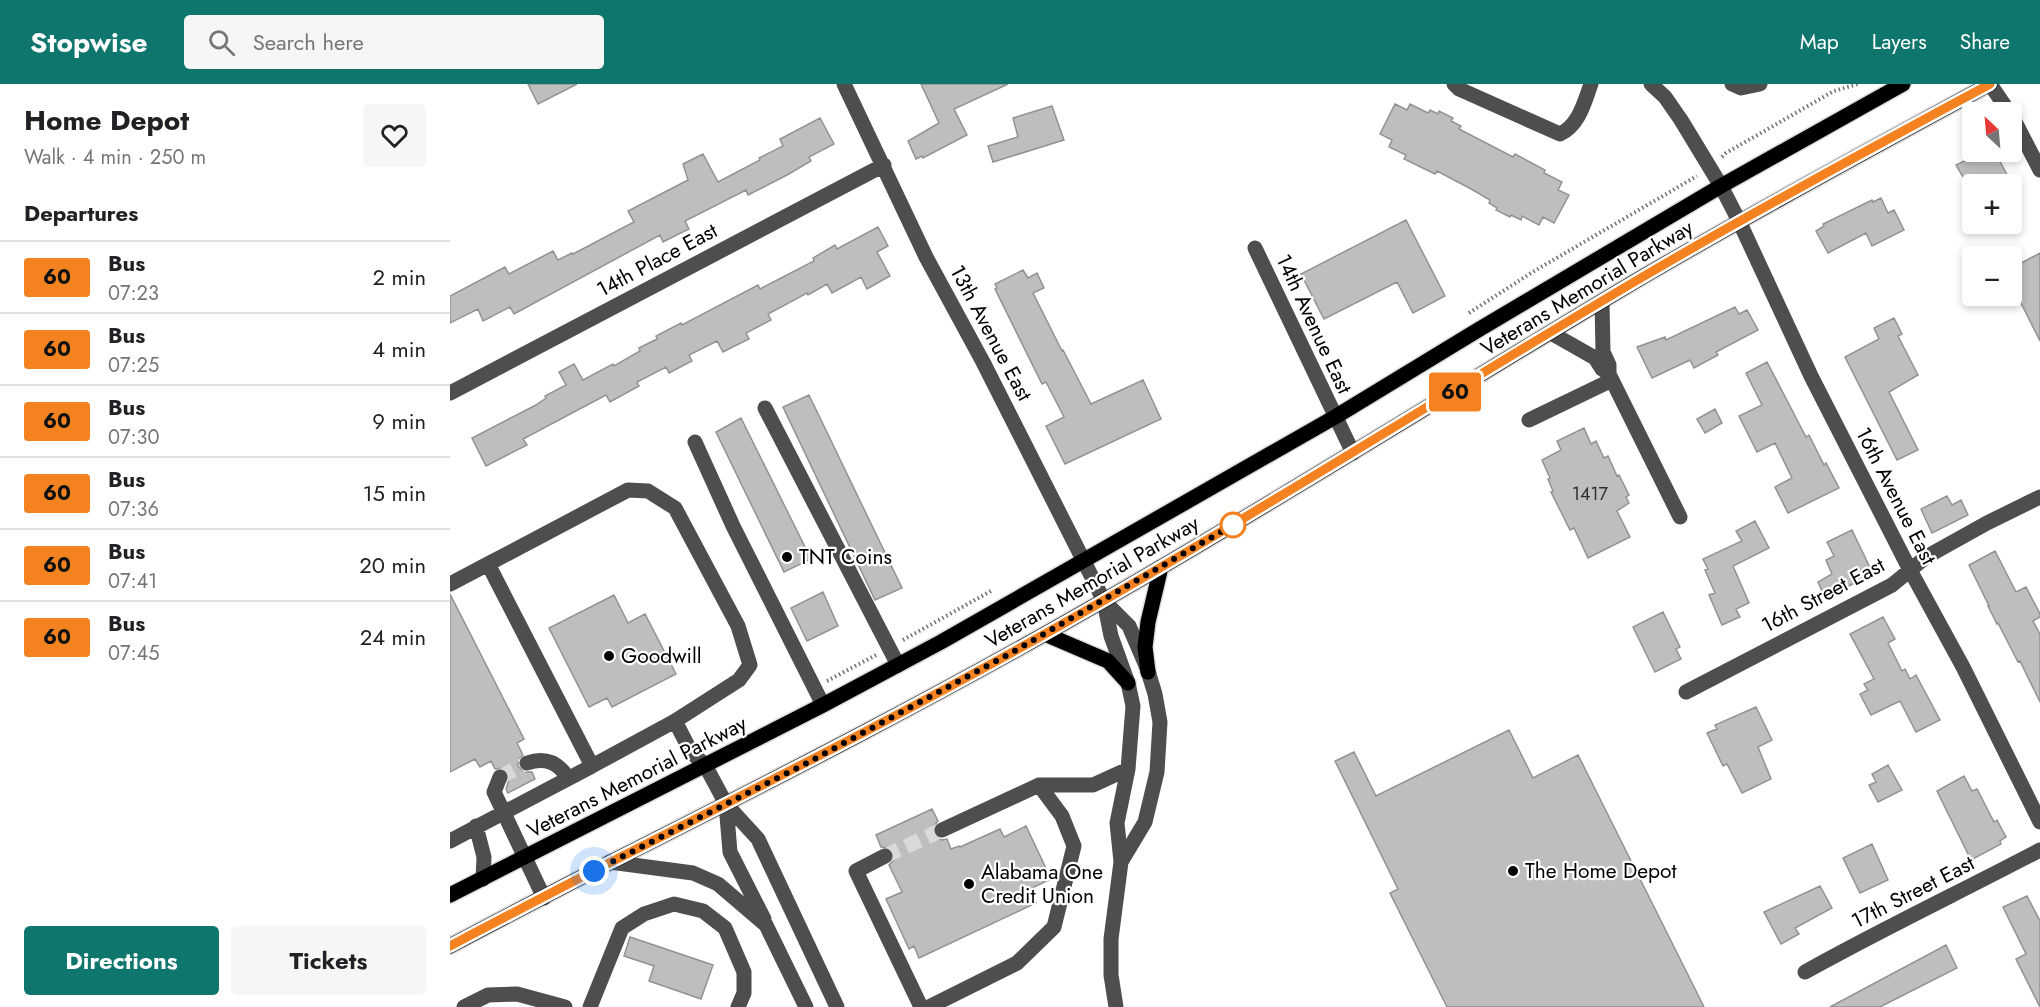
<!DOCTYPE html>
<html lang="en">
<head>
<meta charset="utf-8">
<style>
  body { margin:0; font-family:Jost,sans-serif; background:#f6f6f6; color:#202124; height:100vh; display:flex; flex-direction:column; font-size:22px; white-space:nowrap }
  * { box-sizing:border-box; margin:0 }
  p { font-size:20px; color:#757577 }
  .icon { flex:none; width:33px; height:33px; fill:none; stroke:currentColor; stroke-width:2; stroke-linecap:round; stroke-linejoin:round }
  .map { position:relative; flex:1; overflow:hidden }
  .side { display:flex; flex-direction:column; background:#fff; width:450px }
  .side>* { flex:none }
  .badge { padding:0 12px; border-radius:4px; font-size:21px; line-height:39px }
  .needle { width:39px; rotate:334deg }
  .tools { position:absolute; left:1512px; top:18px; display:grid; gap:12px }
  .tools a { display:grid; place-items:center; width:60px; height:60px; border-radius:6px; background:#fff; box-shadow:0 3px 9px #0003; font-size:30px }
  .you { position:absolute; width:30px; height:30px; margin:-15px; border:4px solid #fff; border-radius:50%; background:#1a73e8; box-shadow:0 0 0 9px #1a73e833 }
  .map>.badge { position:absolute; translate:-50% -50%; box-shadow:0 0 0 3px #fff }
  h2 { padding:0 24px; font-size:22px; line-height:54px }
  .round { display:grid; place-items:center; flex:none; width:63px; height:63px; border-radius:6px; background:#f6f6f6 }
  .overview { display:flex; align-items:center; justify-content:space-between; height:102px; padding:0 24px }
  h1 { font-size:28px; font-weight:700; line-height:45px }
  .cta { display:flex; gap:12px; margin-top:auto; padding:12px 24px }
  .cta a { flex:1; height:69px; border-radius:6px; background:#0f766e; color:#fff; font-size:24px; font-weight:700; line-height:69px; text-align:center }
  .cta a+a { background:#f6f6f6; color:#202124 }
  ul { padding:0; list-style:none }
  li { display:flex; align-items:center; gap:18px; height:72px; padding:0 24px; border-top:2px solid #e0e0e0 }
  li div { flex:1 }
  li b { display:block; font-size:22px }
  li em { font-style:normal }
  li .badge { min-width:66px; font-weight:700; text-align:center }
  header { display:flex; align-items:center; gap:36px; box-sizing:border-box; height:84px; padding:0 30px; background:#0f766e; color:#fff }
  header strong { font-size:28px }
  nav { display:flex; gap:33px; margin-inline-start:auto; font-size:21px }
  .search { width:420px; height:54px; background:#f6f6f6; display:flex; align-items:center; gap:15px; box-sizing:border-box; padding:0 21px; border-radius:6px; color:#757577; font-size:22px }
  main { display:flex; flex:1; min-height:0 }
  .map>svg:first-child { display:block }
  .building { fill:#bebebe; stroke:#929292; stroke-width:1.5 }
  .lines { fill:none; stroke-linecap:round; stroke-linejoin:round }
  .minor-tunnel { stroke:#d9d9d9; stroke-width:15; stroke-dasharray:15 8; stroke-linecap:butt }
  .major-casing { stroke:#dbdbdb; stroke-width:18 }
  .path { stroke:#707070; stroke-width:4; stroke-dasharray:1.5 3; stroke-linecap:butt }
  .minor { stroke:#4e4e4e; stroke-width:15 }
  .major { stroke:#000; stroke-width:15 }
  .line-casing { stroke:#fff; stroke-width:14 }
  .line { stroke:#f58220; stroke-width:9 }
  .walk { stroke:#000; stroke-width:6; stroke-dasharray:0 10.8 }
  .stop-dot { fill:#fff; stroke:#f58220; stroke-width:3 }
  .poi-dot { fill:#000; stroke:#fff; stroke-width:2 }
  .labels { text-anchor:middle; stroke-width:4.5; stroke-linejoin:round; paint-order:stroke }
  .number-label { font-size:18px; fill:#303030 }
  .street-label { font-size:21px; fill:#000; stroke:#fff }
  .poi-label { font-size:21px; fill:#000; stroke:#fff; text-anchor:start }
</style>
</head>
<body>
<header>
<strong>Stopwise</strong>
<div class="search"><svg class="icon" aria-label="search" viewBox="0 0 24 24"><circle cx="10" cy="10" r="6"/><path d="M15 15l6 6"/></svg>Search here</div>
<nav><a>Map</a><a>Layers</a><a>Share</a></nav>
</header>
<main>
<section class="side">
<div class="overview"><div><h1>Home Depot</h1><p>Walk · 4 min · 250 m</p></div><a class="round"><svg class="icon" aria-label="heart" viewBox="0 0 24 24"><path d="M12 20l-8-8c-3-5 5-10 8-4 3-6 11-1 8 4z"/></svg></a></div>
<h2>Departures</h2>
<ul>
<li><span class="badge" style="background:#f58220;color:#111">60</span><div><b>Bus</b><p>07:23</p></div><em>2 min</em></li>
<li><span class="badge" style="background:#f58220;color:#111">60</span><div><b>Bus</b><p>07:25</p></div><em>4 min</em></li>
<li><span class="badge" style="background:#f58220;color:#111">60</span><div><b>Bus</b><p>07:30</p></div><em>9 min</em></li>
<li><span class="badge" style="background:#f58220;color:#111">60</span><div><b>Bus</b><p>07:36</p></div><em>15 min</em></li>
<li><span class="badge" style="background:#f58220;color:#111">60</span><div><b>Bus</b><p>07:41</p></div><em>20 min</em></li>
<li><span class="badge" style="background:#f58220;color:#111">60</span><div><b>Bus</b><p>07:45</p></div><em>24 min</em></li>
</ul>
<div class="cta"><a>Directions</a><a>Tickets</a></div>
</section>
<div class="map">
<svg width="1590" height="923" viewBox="0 0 1590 923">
  <rect width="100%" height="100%" fill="#fff"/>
  <path class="building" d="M 78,0 L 127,0 L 88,20 Z
    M 471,0 L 558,0 L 504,25 L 517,51 L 473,74 L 472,72 L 466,75 L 458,57 L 489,39 Z
    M 945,20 L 957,26 L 960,20 L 978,29 L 980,26 L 988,30 L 989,27 L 1003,34 L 1001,37 L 1011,42 L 1009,45 L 1063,73 L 1065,70 L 1095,86 L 1094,89 L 1112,98 L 1108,106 L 1119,111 L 1104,139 L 1093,133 L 1089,141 L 1072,132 L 1071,136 L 1061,131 L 1060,133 L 1046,126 L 1047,124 L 1039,119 L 1040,116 L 1023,106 L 987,87 L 985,90 L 954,75 L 956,71 L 939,63 L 942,56 L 930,50 Z
    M 602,22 L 614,56 L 543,78 L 538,62 L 568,53 L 563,34 Z
    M 370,34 L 384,60 L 359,73 L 361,77 L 337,91 L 298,111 L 296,106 L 235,137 L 239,145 L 213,158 L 210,151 L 64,230 L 60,223 L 33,237 L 28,225 L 0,239 L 0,212 L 55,183 L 59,190 L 103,167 L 108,176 L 122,169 L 123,170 L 184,138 L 178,127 L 238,96 L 233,80 L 253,70 L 268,98 L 310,76 L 309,74 L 333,62 L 330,55 Z
    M 1532,68 L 1545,68 L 1562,100 L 1517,100 L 1506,81 Z
    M 1431,114 L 1438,129 L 1444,126 L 1454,146 L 1422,162 L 1416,149 L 1378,169 L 1366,147 L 1374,142 L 1373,140 L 1422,116 L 1423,118 Z
    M 956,136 L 995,212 L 963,229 L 947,198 L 874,235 L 851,190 Z
    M 428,143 L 438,162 L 427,168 L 440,192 L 417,205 L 411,193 L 382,209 L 377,200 L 358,211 L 357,209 L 318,230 L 321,236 L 296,249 L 299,255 L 273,268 L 267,257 L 239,271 L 242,277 L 219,289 L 216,283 L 187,298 L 189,302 L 160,318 L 156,311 L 73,355 L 77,361 L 36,382 L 22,354 L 86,321 L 96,314 L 95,312 L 116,301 L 109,288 L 124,280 L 133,296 L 163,280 L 164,282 L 190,267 L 189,264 L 207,255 L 206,252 L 231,239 L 232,241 L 308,201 L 310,205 L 364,177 L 363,174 L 385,161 L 387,165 Z
    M 1590,169 L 1590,257 L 1562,201 L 1562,184 Z
    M 573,186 L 578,194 L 587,189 L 594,204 L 583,209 L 612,267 L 613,266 L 641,320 L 693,296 L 711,335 L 615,380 L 596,342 L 614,333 L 596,298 L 592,300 L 545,205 L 547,204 L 545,200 Z
    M 1285,223 L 1289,230 L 1297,226 L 1308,246 L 1266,268 L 1268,271 L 1244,284 L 1240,276 L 1202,294 L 1187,263 L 1215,253 L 1216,256 Z
    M 1444,234 L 1452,250 L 1448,252 L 1468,291 L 1439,308 L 1468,366 L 1447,376 L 1395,273 L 1429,255 L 1424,244 Z
    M 1317,278 L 1356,353 L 1359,351 L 1374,381 L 1376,379 L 1389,404 L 1338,429 L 1325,403 L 1342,394 L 1325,359 L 1307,368 L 1289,332 L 1312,321 L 1296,289 Z
    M 359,311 L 452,504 L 425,516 L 333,323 Z
    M 1265,325 L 1272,339 L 1255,349 L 1247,335 Z
    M 291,334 L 361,475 L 334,488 L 266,348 Z
    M 1134,344 L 1141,360 L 1146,357 L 1154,374 L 1158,372 L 1167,392 L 1169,391 L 1179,411 L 1176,413 L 1179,419 L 1167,427 L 1180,453 L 1138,474 L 1124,444 L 1120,446 L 1101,408 L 1103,407 L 1098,395 L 1100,394 L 1092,376 L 1111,366 L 1107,357 Z
    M 1497,412 L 1502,421 L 1511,416 L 1518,431 L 1482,449 L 1471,425 Z
    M 1305,437 L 1319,464 L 1283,482 L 1299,519 L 1286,525 L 1290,533 L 1272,541 L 1259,511 L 1265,509 L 1255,486 L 1258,485 L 1253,475 L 1292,457 L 1286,447 Z
    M 1402,446 L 1423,490 L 1375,514 L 1368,498 L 1382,490 L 1376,476 L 1384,472 L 1377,458 Z
    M 1545,467 L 1566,508 L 1576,503 L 1590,530 L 1590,533 L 1583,537 L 1590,550 L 1590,618 L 1570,577 L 1568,578 L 1548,539 L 1547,540 L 1538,522 L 1539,522 L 1519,481 Z
    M 373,508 L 388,542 L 357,557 L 341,524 Z
    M 0,510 L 74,655 L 67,659 L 73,671 L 68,676 L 68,682 L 74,688 L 82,688 L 85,695 L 58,709 L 56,705 L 59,696 L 58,687 L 53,684 L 45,685 L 41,677 L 30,683 L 25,675 L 0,688 Z
    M 164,511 L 178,539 L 195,530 L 226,590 L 162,623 L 157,614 L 139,623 L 99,544 Z
    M 1213,528 L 1230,563 L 1226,565 L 1231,575 L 1205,588 L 1183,543 Z
    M 1433,533 L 1445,555 L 1438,559 L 1452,587 L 1455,585 L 1460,595 L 1466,591 L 1490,636 L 1466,648 L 1450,617 L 1421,631 L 1410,610 L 1418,606 L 1414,600 L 1424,595 L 1400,550 Z
    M 1306,623 L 1322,656 L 1308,663 L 1321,695 L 1292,709 L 1277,680 L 1273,682 L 1257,649 L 1267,645 L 1265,641 Z
    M 1059,646 L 1083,694 L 1128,671 L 1254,923 L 997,923 L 940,809 L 948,805 L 885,677 L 904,668 L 926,712 Z
    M 1438,681 L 1452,706 L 1428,718 L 1419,701 L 1426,698 L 1422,690 Z
    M 1514,692 L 1522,707 L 1527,705 L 1544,738 L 1547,736 L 1556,753 L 1550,757 L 1551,760 L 1521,776 L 1487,707 Z
    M 482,725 L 488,737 L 482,745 L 483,751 L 491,756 L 497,755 L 501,765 L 509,762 L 510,763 L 550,745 L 554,753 L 576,742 L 601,795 L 580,805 L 586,819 L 469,874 L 464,862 L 459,865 L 436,815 L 452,808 L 439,781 L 443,777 L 444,768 L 440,764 L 431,763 L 426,751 Z
    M 1422,760 L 1438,796 L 1410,809 L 1393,774 Z
    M 1370,802 L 1382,824 L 1345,844 L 1349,850 L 1331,860 L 1314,828 Z
    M 1577,812 L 1590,837 L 1590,923 L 1566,875 L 1576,870 L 1553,823 Z
    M 180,853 L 263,881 L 251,915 L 199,897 L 204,882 L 174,872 Z
    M 1496,861 L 1507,884 L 1430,923 L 1380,923 Z"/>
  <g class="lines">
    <path class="minor-tunnel" d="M 50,693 L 77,679
      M 435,772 L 492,746"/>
    <g class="major-casing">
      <path id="major" d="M 595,550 L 658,577 L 678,599
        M 698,588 L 695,563 L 698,538 L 711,483
        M 0,811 L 373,621 L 491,558 L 885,333 L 1028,246 L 1271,102 L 1453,0
        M 0,862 C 55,833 110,804 165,776 C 329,693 492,610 651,518 C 831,415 1006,304 1184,198 C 1301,129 1421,65 1540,0"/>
    </g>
    <path class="path" d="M 1272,73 L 1276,69 L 1384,7 L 1408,0
      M 1019,229 L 1081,189 L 1247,92
      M 453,556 L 541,507
      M 377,597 L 426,571"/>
    <path class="minor" d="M 394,0 L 476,173 L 533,278 L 654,517 L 661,552 L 678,599 L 683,622 L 678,685 L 667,739 L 671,778 L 661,855 L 661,891 L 666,923
      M 1004,0 L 1009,5 L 1110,50 C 1129,41 1134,19 1141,0
      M 1201,0 L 1215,13 L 1231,36 L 1271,102 L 1289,137 L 1361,292 L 1460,486 L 1513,583 L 1590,738
      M 1282,0 L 1291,4 L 1310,0
      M 1540,0 L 1559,28
      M 1562,32 L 1590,86
      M 805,164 L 903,369
      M 1101,249 L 1145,274 L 1152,285 L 1159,290 L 1159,281 L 1153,268 L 1152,218
      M 1159,290 L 1230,433
      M 0,309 L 434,81
      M 315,324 L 448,581
      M 1079,336 L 1162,296
      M 245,358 L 283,442 L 373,621
      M 38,480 L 178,406 L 198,407 L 225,424 L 288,542 L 300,581 L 289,596 L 225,637 L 142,682
      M 0,500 L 38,480 L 142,682 L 0,757
      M 654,517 L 679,542 L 697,584 L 705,610 L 710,638 L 707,688 L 695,738 L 671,778
      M 1236,608 L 1442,501 L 1476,473 L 1537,439 L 1590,413
      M 225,637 L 241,668 L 255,681 L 276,720 L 308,755 L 387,923
      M 77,679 C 95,673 108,678 118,694
      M 50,693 L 44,708 L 94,814
      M 276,720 L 280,768 L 314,835
      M 26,742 L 34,773 L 33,795
      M 492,746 L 589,701 L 643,701 L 678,685
      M 435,772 L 406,787 L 471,923
      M 160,778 L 243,789 L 268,800 L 316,841 L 356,923
      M 1355,888 C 1432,845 1512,807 1590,766
      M 14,923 L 38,911 L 67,910 L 115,923
      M 140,923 L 172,844 L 194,830 L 224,820 L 253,827 L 275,844 L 294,888 L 294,909 L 288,923
      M 479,923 L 567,879 L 604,843 L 624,762 L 612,732 L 589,701"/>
    <use href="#major" class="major"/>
  </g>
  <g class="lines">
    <g class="line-casing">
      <path id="line" d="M 0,862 C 55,833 110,804 165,776 C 329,693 492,610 651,518 C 831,415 1005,304 1184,198 C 1301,129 1421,64 1540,0"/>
    </g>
    <use href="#line" class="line"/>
    <path class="walk" d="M 144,787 L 355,680 L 561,569 L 783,441"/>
  </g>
  <circle class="stop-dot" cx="783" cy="441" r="12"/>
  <g class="poi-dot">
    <circle cx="337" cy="473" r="6"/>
    <circle cx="159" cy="572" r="6"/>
    <circle cx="1063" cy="787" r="6"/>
    <circle cx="519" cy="800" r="6"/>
  </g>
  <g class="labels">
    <g class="number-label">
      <text x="1140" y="416">1417</text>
    </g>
    <g class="street-label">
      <text transform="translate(207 176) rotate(-28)" y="7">14th Place East</text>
      <text transform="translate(1137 204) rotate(-31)" y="7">Veterans Memorial Parkway</text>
      <text transform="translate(864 240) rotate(65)" y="7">14th Avenue East</text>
      <text transform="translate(541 249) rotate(62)" y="7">13th Avenue East</text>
      <text transform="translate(1446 412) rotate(63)" y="7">16th Avenue East</text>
      <text transform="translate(642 498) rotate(-30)" y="7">Veterans Memorial Parkway</text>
      <text transform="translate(1373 511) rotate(-28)" y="7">16th Street East</text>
      <text transform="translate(187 693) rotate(-27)" y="7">Veterans Memorial Parkway</text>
      <text transform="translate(1463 808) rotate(-27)" y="7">17th Street East</text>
    </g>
    <g class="poi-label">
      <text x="349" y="480">TNT Coins</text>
      <text x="171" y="579">Goodwill</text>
      <text x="1075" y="794">The Home Depot</text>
      <text x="531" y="795">Alabama One<tspan x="531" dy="24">Credit Union</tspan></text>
    </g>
  </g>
</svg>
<div class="tools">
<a><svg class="needle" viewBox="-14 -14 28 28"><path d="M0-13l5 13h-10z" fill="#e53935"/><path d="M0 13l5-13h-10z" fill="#757577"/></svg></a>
<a>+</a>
<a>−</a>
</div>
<div class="you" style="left:144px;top:787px"></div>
<b class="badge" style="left:1005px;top:308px;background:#f58220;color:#111">60</b>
</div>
</main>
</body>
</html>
